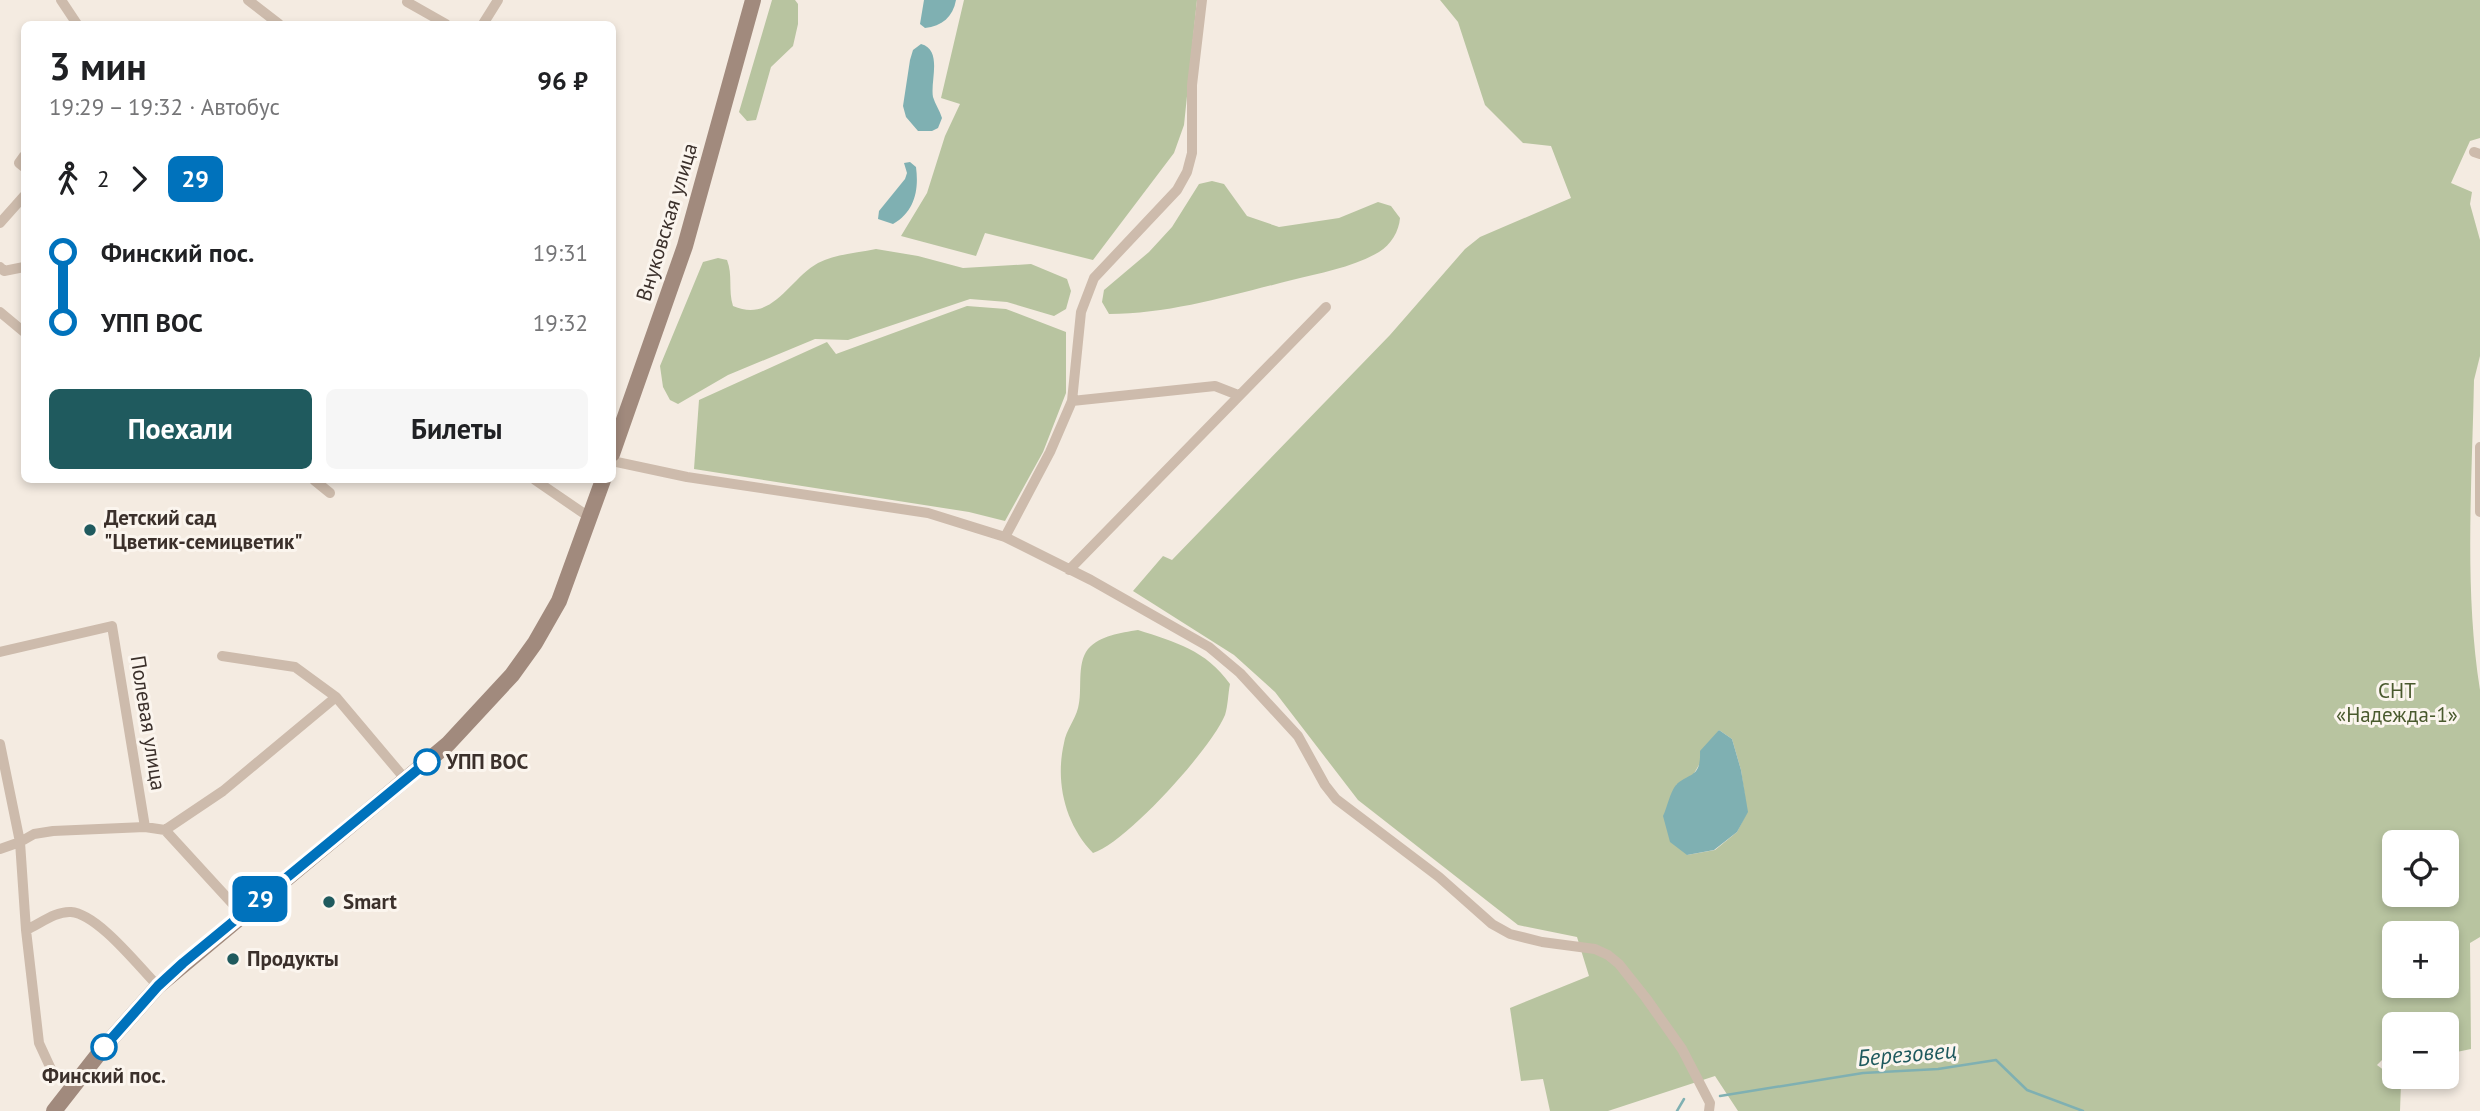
<!DOCTYPE html>
<html lang="ru">
<head>
<meta charset="utf-8">
<style>
  body { margin:0; font-family:"PT Sans",sans-serif; background:#f6f6f6; color:#202124; height:100vh; display:flex; flex-direction:column; font-size:26px; white-space:nowrap }
  * { box-sizing:border-box; margin:0 }
  p { font-size:23px; color:#757577 }
  .icon { flex:none; width:38px; height:38px; fill:none; stroke:currentColor; stroke-width:2; stroke-linecap:round; stroke-linejoin:round }
  .map { position:relative; flex:1; overflow:hidden }
  .side { position:absolute; left:21px; top:21px; width:595px; height:462px; display:flex; flex-direction:column; background:#fff; border-radius:10px; box-shadow:0 4px 10px #0003 }
  .side>* { flex:none }
  .badge { padding:0 14px; border-radius:10px; font-size:24px; line-height:46px }
  .controls { position:absolute; left:2382px; top:830px; display:grid; gap:14px }
  .controls a { display:grid; place-items:center; width:77px; height:77px; border-radius:10px; background:#fff; box-shadow:0 4px 10px #0003; font-size:35px }
  .map>.badge { position:absolute; translate:-50% -50%; box-shadow:0 0 0 4px #fff }
  .legs { display:flex; align-items:center; gap:10px; height:77px; padding:0 28px; font-size:23px }
  .legs p { margin-inline-start:auto }
  .head { display:flex; align-items:center; justify-content:space-between; height:119px; padding:0 28px }
  h1 { font-size:38px; font-weight:700; line-height:52px }
  .action { display:flex; gap:14px; margin-top:auto; padding:14px 28px }
  .action a { flex:1; height:80px; border-radius:10px; background:#1f5a5e; color:#fff; font-size:28px; font-weight:700; line-height:80px; text-align:center }
  .action a+a { background:#f6f6f6; color:#202124 }
  ul { padding:0 28px; list-style:none }
  li { display:flex; align-items:center; gap:24px; height:70px; font-size:26px }
  li i { display:grid; place-items:center; width:10px; height:100%; margin:0 9px; background:currentColor }
  li i::after { content:''; width:18px; height:18px; margin:-9px; border:5px solid; border-radius:50%; background:#fff }
  li p { margin-inline-start:auto }
  li:first-child i { background:linear-gradient(#0000 50%,currentColor 0) }
  li:last-child i { background:linear-gradient(currentColor 50%,#0000 0) }
  .map>svg:first-child { display:block }
  .green { fill:#b8c4a0; fill-rule:evenodd }
  .water { fill:#7fb0b2 }
  .lines { fill:none; stroke-linecap:round; stroke-linejoin:round }
  .stream { stroke:#7fb0b2; stroke-width:2.5 }
  .minor { stroke:#cdbbac; stroke-width:10 }
  .secondary { stroke:#a18a7d; stroke-width:16 }
  .line-1-casing { stroke:#fff; stroke-width:16 }
  .line-1 { stroke:#0072bc; stroke-width:10 }
  .poi-dot { fill:#1f5a5e; stroke:#fbf5ee; stroke-width:2.5 }
  .stop-1-dot { fill:#fff; stroke:#0072bc; stroke-width:3.5 }
  .labels { text-anchor:middle; stroke-width:6; stroke-linejoin:round; paint-order:stroke }
  .street-label { font-size:21px; fill:#3b302b; stroke:#fbf5ee }
  .poi-label { font-size:21px; font-weight:bold; fill:#3b302b; stroke:#fbf5ee; text-anchor:start }
  .park-label { font-size:21px; fill:#4a5a2e; stroke:#fbf5ee }
  .stop-label { font-size:21px; font-weight:bold; fill:#3b302b; stroke:#fbf5ee; text-anchor:start }
  .water-label { font-size:23px; font-style:italic; fill:#1f5a5e; stroke:#fbf5ee }
</style>
</head>
<body>
<div class="map">
<svg width="2480" height="1111" viewBox="0 0 2480 1111">
  <rect width="100%" height="100%" fill="#f4ebe1"/>
  <path class="green" d="M 772,0 L 795,0 L 798,4 L 798,24 L 793,46 L 771,67 L 756,120 L 747,121 L 739,112 Z
    M 964,0 L 1197,0 L 1184,125 L 1174,153 L 1093,260 L 985,233 L 976,256 L 901,236 L 927,193 L 945,136 L 960,104 L 941,98 Z
    M 1440,0 L 2480,0 L 2480,138 L 2470,141 L 2451,183 L 2472,192 L 2470,204 L 2480,240 L 2480,356 L 2474,380 C 2472,483 2464,588 2480,690 L 2480,937 L 2470,943 L 2471,1049 L 2447,1054 L 2446,1024 L 2394,1024 L 2394,1048 L 2377,1065 L 2401,1083 L 2400,1111 L 1738,1111 L 1715,1076 L 1608,1111 L 1550,1111 L 1543,1079 L 1521,1081 L 1510,1008 L 1589,976 L 1577,937 L 1518,925 L 1358,800 L 1275,692 L 1234,655 L 1133,591 L 1163,556 L 1172,560 L 1390,335 L 1465,249 L 1480,237 L 1571,198 L 1551,146 L 1523,143 L 1485,105 L 1458,22 ZM 1719,730 L 1732,739 L 1741,770 L 1747,812 L 1737,832 L 1715,850 L 1687,855 L 1676,785 L 1692,777 ZM 2394,842 L 2446,842 L 2446,894 L 2394,894 ZM 2394,933 L 2446,933 L 2446,985 L 2394,985 Z
    M 1212,181 L 1224,184 L 1247,216 L 1279,227 L 1339,218 L 1378,202 L 1391,206 L 1400,218 C 1399,231 1391,245 1379,252 C 1354,267 1320,273 1292,280 C 1232,295 1171,314 1109,314 L 1102,302 L 1104,290 L 1149,252 L 1172,227 L 1199,184 Z
    M 876,249 L 918,256 L 963,268 L 1031,264 L 1067,279 L 1071,291 L 1066,309 L 1054,316 L 1007,302 L 970,299 L 848,340 L 815,339 L 728,375 L 678,404 L 670,400 L 663,387 L 660,366 L 703,262 L 718,258 L 727,260 C 733,275 728,290 733,306 C 773,323 788,280 818,263 C 835,254 858,253 876,249 Z
    M 967,306 L 1006,309 L 1066,332 L 1066,393 L 1043,452 L 1005,521 L 969,512 L 694,469 L 699,400 L 827,342 L 836,354 Z
    M 1138,630 C 1175,642 1206,650 1230,684 C 1228,694 1228,706 1225,715 C 1211,749 1126,843 1093,853 C 1065,824 1055,782 1064,743 C 1066,730 1075,720 1078,708 C 1083,691 1076,664 1088,649 C 1101,635 1120,633 1138,630 Z"/>
  <path class="water" d="M 924,0 L 956,0 C 953,17 942,26 925,28 L 920,24 Z
    M 921,44 C 943,50 930,81 933,97 C 935,104 940,111 942,118 L 938,128 L 932,131 L 918,131 L 906,117 L 903,106 L 910,60 L 913,50 Z
    M 910,162 L 916,167 C 919,190 915,211 893,224 L 878,219 L 879,211 L 905,179 L 907,173 L 904,163 Z
    M 1719,730 L 1732,739 L 1741,770 L 1748,812 L 1737,832 L 1714,850 L 1687,855 L 1670,842 L 1663,816 C 1667,808 1670,792 1676,785 C 1689,772 1701,779 1700,751 Z"/>
  <g class="lines">
    <path class="stream" d="M 1720,1096 L 1863,1073 L 1938,1069 L 1996,1060 L 2027,1090 L 2083,1111
      M 1677,1111 L 1684,1099"/>
    <path class="minor" d="M 61,0 L 77,24
      M 248,0 L 279,24
      M 407,2 L 446,24
      M 483,24 L 498,0
      M 2474,152 L 2480,154
      M 24,156 L 19,163 L 24,167
      M 0,223 L 24,196
      M 0,267 L 4,271 L 24,267
      M 0,312 L 24,332
      M 1072,401 L 1215,386 L 1238,395
      M 2480,447 L 2480,512
      M 612,461 L 687,477 L 928,513 L 1005,537 L 1091,580 L 1209,647 L 1240,673 L 1298,736 L 1325,785 L 1336,799 L 1439,877 L 1492,924 L 1510,934 L 1542,942 L 1595,949 L 1608,955 L 1619,964 L 1646,998 L 1682,1049 L 1710,1103 L 1709,1111
      M 314,480 L 330,493
      M 535,480 L 589,517
      M 1005,537 L 1050,452 L 1072,401 L 1081,312 L 1094,278 L 1177,190 L 1187,172 L 1192,153 L 1192,85 L 1202,0
      M 1069,570 L 1326,307
      M 0,652 L 112,626 L 145,827
      M 222,656 L 295,667 L 336,697 L 406,780
      M 0,744 L 20,842 L 26,930 L 39,1043 L 51,1069 L 72,1086
      M 165,830 L 223,791 L 336,697
      M 0,849 L 20,842 L 34,834 L 53,831 L 145,827 L 165,830 L 242,914
      M 26,930 C 40,924 55,911 71,912 C 98,914 139,967 158,986"/>
    <path class="secondary" d="M 612,454 L 685,246 L 753,0
      M 54,1111 L 104,1047 L 158,986 L 448,744 L 512,675 L 535,643 L 559,601 L 603,480"/>
  </g>
  <g class="lines">
    <g class="line-1-casing">
      <path id="line-1" d="M 104,1047 L 158,986 L 183,963 L 427,762"/>
    </g>
    <use href="#line-1" class="line-1"/>
  </g>
  <g class="poi-dot">
    <circle cx="90" cy="530" r="7"/>
    <circle cx="329" cy="902" r="7"/>
    <circle cx="233" cy="959" r="7"/>
  </g>
  <g class="stop-1-dot">
    <circle cx="427" cy="762" r="12"/>
    <circle cx="104" cy="1047" r="12"/>
  </g>
  <g class="labels">
    <g class="street-label">
      <text transform="translate(667 222) rotate(-73)" y="7">Внуковская улица</text>
      <text transform="translate(148 723) rotate(81)" y="7">Полевая улица</text>
    </g>
    <g class="poi-label">
      <text x="104" y="525">Детский сад<tspan x="104" dy="24">"Цветик-семицветик"</tspan></text>
      <text x="343" y="909">Smart</text>
      <text x="247" y="966">Продукты</text>
    </g>
    <g class="park-label">
      <text x="2397" y="698">СНТ<tspan x="2397" dy="24">«Надежда-1»</tspan></text>
    </g>
    <g class="stop-label">
      <text x="446" y="769">УПП ВОС</text>
      <text x="104" y="1083" text-anchor="middle">Финский пос.</text>
    </g>
    <g class="water-label">
      <text transform="translate(1907 1054) rotate(-5)" y="8">Березовец</text>
    </g>
  </g>
</svg>
<div class="controls">
<a><svg class="icon" aria-label="locate" viewBox="0 0 24 24"><circle cx="12" cy="12" r="6"/><path d="M12 2v4M12 18v4M2 12h4M18 12h4"/></svg></a>
<a>+</a>
<a>−</a>
</div>
<b class="badge" style="left:260px;top:899px;background:#0072bc;color:#fff">29</b>
<section class="side">
<div class="head"><div><h1>3 мин</h1><p>19:29 – 19:32 · Автобус</p></div><b>96 ₽</b></div>
<div class="legs"><svg class="icon" aria-label="walk" viewBox="0 0 24 24"><circle cx="13" cy="4" r="2"/><path d="M13 8l-2 6 4 7M11 14l-3 7M7 12l3-4h3l4 4"/></svg>2<svg class="icon" aria-label="forward" viewBox="0 0 24 24"><path d="M9 5l7 7-7 7"/></svg><b class="badge" style="background:#0072bc;color:#fff">29</b></div>
<ul>
<li><i style="color:#0072bc"></i><b>Финский пос.</b><p>19:31</p></li>
<li><i style="color:#0072bc"></i><b>УПП ВОС</b><p>19:32</p></li>
</ul>
<div class="action"><a>Поехали</a><a>Билеты</a></div>
</section>
</div>
</body>
</html>
